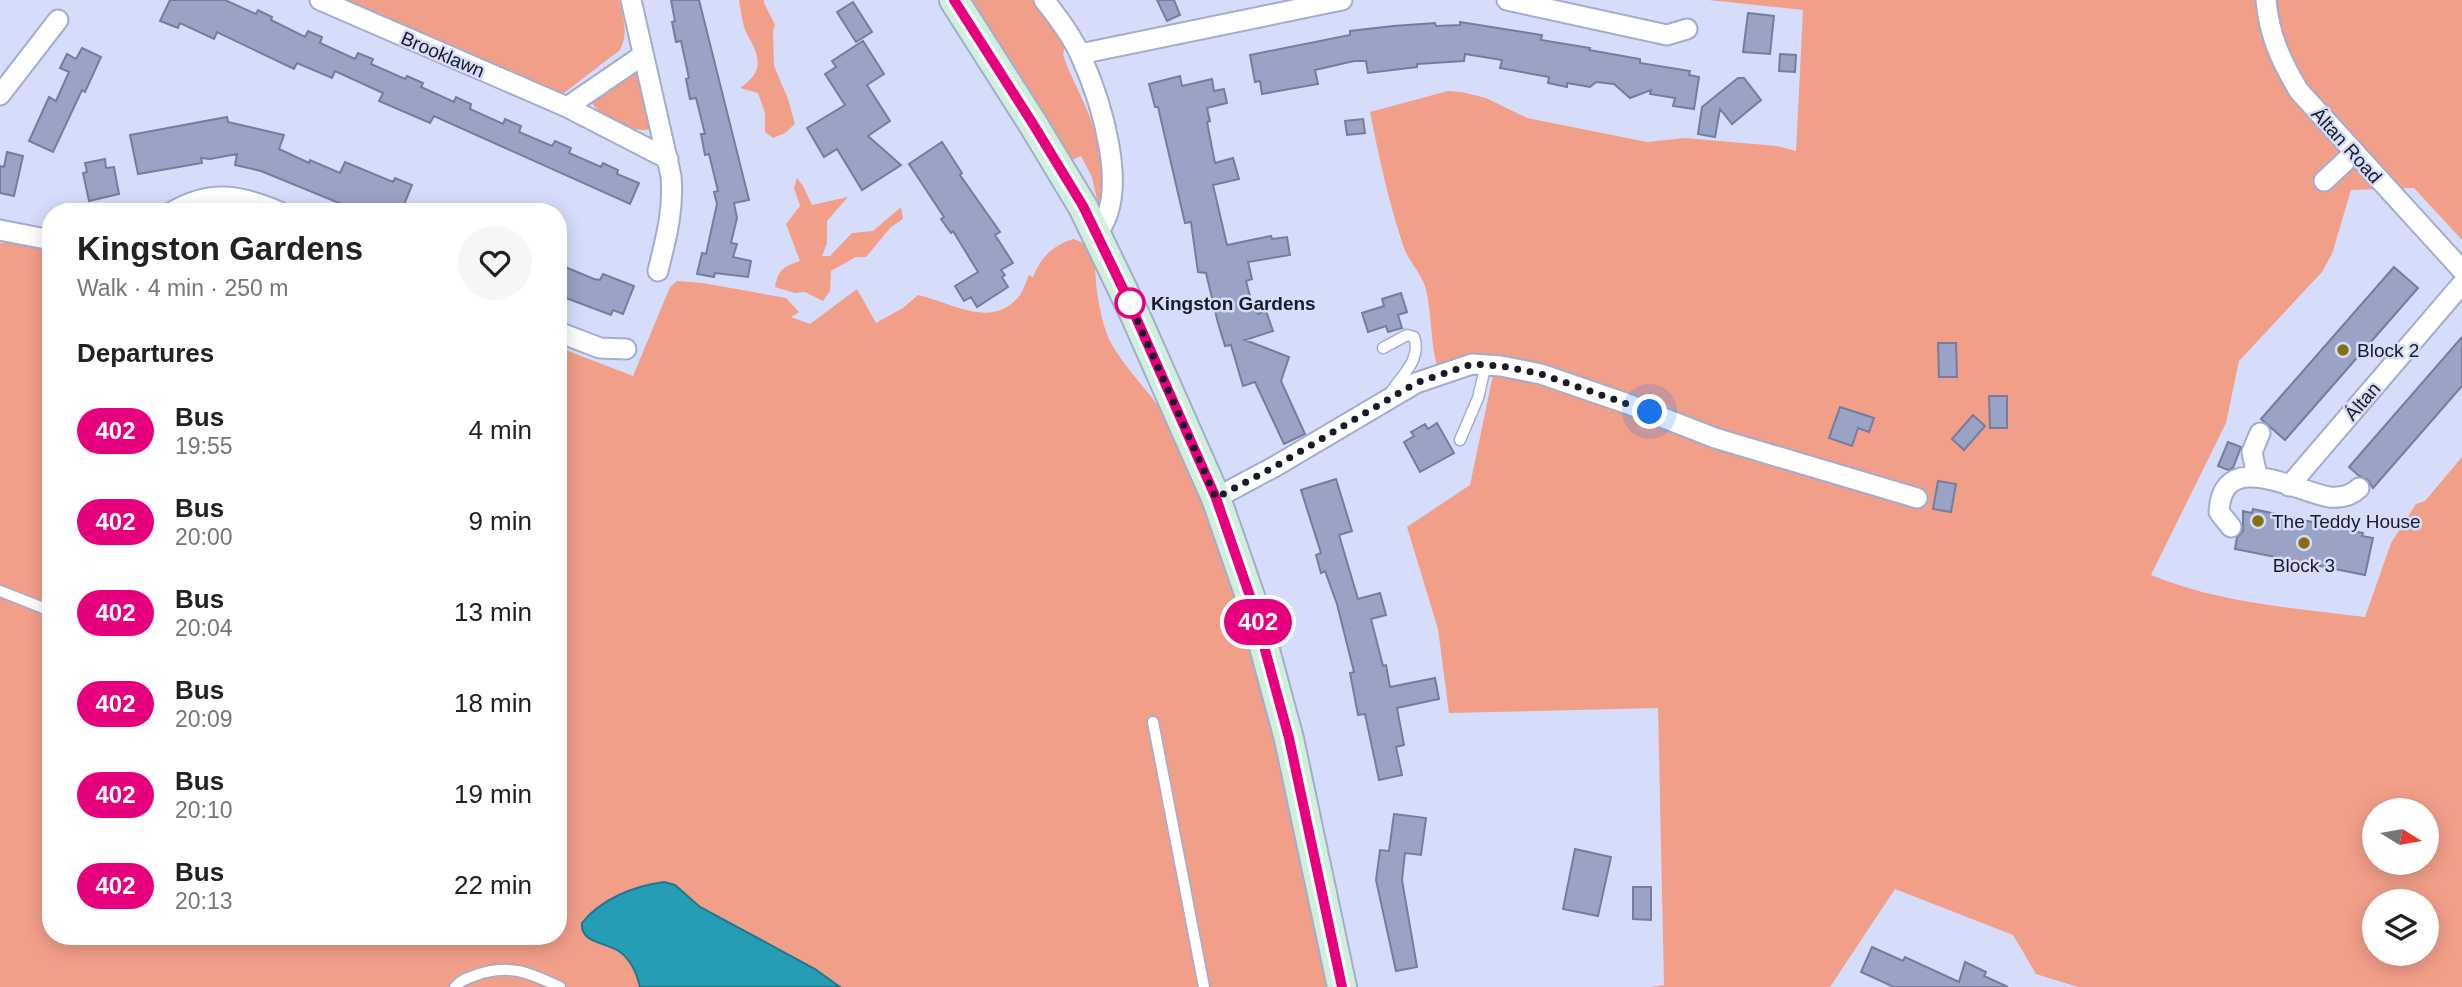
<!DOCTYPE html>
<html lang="en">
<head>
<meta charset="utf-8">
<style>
  body { margin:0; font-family:Helvetica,sans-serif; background:#f6f6f6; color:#222; height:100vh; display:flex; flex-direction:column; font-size:26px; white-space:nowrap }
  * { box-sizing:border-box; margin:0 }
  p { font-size:23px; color:#767676 }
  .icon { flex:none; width:38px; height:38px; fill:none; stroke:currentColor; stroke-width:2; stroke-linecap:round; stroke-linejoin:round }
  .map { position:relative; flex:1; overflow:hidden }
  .details { position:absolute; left:42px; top:203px; width:525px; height:742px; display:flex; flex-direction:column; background:#fff; border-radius:28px; box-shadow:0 4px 18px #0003 }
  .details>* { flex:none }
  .badge { padding:0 14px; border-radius:23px; font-size:24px; line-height:46px }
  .needle { width:46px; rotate:101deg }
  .buttons { position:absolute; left:2362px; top:798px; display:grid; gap:14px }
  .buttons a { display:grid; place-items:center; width:77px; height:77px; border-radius:50%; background:#fff; box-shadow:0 4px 18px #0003; font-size:35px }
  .you { position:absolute; width:35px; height:35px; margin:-18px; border:5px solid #fff; border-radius:50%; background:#1a73e8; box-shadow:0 0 0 10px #1a73e833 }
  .map>.badge { position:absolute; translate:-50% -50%; box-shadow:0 0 0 4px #fff }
  h2 { padding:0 35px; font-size:26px; line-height:63px }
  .round { display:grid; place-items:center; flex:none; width:74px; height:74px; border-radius:37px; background:#f6f6f6 }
  .summary { display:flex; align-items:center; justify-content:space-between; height:119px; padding:0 35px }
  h1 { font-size:33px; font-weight:600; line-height:52px }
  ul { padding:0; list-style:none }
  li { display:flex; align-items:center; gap:21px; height:91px; padding:0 35px }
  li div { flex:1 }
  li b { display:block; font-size:26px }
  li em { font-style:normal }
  li .badge { min-width:77px; font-weight:700; text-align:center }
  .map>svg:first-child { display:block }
  .green { fill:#f29f8a; fill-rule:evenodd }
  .water { fill:#259eb5; stroke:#21778b; stroke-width:2 }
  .building { fill:#9aa2c5; stroke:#757d9e; stroke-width:2 }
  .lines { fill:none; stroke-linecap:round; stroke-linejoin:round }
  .lane-casing { stroke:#a3acce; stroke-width:13 }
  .street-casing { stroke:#a3acce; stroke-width:23 }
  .secondary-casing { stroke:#a3acce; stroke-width:32 }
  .lane { stroke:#fff; stroke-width:10 }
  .street { stroke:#fff; stroke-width:19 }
  .secondary { stroke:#d1f0dc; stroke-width:28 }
  .line-casing { stroke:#fff; stroke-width:16 }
  .line { stroke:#e6007e; stroke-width:10 }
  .walk { stroke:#181b28; stroke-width:7; stroke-dasharray:0 12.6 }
  .stop-dot { fill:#fff; stroke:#e6007e; stroke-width:3.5 }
  .poi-dot { fill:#866f0f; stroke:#d6ddfa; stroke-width:2.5 }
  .labels { text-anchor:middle; stroke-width:5; stroke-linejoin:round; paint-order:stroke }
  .street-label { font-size:19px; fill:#181b28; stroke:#d6ddfa }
  .stop-label { font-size:19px; font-weight:bold; fill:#181b28; stroke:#d6ddfa; text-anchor:start }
  .poi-label { font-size:19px; fill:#181b28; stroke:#d6ddfa; text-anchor:start }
</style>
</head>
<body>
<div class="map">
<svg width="2462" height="987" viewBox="0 0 2462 987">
  <rect width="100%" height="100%" fill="#d6ddfa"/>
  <path class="green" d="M 344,0 L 619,0 C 623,18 629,33 620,50 L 564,93 L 547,90 Z
    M 739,0 L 764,0 L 764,3 L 775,25 L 773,31 L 774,66 L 788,99 L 795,124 L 785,133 L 773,138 L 765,132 L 765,113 L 758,93 L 740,88 C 765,71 760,57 747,34 C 742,24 741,11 739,0 Z
    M 970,0 L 1032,0 L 1049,20 L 1065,46 L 1063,54 L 1067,66 C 1087,111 1115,159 1099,209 L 1092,177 L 1081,156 L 1072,160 L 1013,63 Z
    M 1708,0 L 2462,0 L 2462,240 L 2414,188 L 2351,190 L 2332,254 L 2322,272 L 2239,361 L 2226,423 L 2151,575 C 2219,603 2293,608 2365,617 L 2391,543 L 2416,504 L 2425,501 L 2462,457 L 2462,987 L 2078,987 L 2036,974 L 2013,935 L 1895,889 L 1830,987 L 1651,987 L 1664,985 L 1658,708 L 1449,713 L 1438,629 L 1407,527 L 1470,485 L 1493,375 L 1471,368 L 1437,366 C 1430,339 1432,312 1425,286 C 1420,272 1409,261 1404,248 C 1389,204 1379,157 1370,112 L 1448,91 L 1462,92 L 1486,98 L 1527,118 L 1647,142 L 1685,138 L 1777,146 L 1796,151 L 1803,10 ZM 2375,810 L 2427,810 L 2427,863 L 2375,863 ZM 2375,901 L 2427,901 L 2427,954 L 2375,954 Z
    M 637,69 L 641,73 L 651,125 L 650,129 C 634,134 600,117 592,103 L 595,96 Z
    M 797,178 L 803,186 L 812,205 L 848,197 L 827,221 L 827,243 L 822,256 L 830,256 L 852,233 L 873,231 L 901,207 L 903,219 L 891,227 L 866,257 L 856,257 L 831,271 L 830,291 L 823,301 L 805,292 L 795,293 L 775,287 C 778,269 784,267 800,261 L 786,224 L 800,206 L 794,188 Z
    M 1073,239 C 1099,246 1094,271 1097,292 C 1100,309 1103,328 1111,343 C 1129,375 1160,401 1176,434 C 1213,516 1238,604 1261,691 C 1286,789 1308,888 1327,987 L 0,987 L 0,243 L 11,242 L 51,250 L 51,936 L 558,936 L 558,347 L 633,376 L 670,287 L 677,281 L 703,283 L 786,298 L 799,312 L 791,317 L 810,324 L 857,289 L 876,323 L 903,308 L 918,295 C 951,302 993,331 1020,295 C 1024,289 1026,281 1029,275 L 1033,277 C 1041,257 1052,246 1073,239 Z"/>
  <path class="water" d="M 664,882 L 675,885 L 700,907 L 815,969 L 840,987 L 640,987 C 637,974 631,960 620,952 C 607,942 580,944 582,923 C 601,899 634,886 664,882 Z"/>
  <path class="building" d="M 170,0 L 225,0 L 256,14 L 258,10 L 272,17 L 271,20 L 305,37 L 308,31 L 322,37 L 320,43 L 355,59 L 358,53 L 373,59 L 371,64 L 405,79 L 407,76 L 423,83 L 421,87 L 454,102 L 456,97 L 471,104 L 470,109 L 503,124 L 505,119 L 521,126 L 519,132 L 552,146 L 555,141 L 571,148 L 569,153 L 601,167 L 603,163 L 618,170 L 617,174 L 639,183 L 630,204 L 434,116 L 430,123 L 379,101 L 383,93 L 335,71 L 332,78 L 297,63 L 294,69 L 217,32 L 214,39 L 180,23 L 178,28 L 160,21 Z
    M 671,0 L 699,0 L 749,200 L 734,203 L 737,218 L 731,243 L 737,244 L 733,257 L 751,261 L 748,277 L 715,273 L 714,277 L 697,274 L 702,253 L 706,254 L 717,204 L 714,192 L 718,191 L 709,154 L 705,155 L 701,134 L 705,134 L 696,98 L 690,99 L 686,79 L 689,78 L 681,41 L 676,42 L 672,22 L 675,21 Z
    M 1157,0 L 1174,0 L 1180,15 L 1167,21 Z
    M 853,2 L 872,32 L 856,42 L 837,12 Z
    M 1748,13 L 1774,16 L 1770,54 L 1743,52 Z
    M 1460,22 L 1542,35 L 1541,40 L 1590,48 L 1589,50 L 1640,59 L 1640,63 L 1690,71 L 1689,75 L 1699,77 L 1694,109 L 1673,106 L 1675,98 L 1650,94 L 1651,90 L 1630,98 L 1614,84 L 1596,82 L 1590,87 L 1567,83 L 1567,87 L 1548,83 L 1549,77 L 1500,68 L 1502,60 L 1465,54 L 1464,61 L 1417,64 L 1417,67 L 1368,73 L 1366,61 L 1354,61 L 1315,70 L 1318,84 L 1262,94 L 1260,81 L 1255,82 L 1250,55 L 1350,35 L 1350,31 L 1393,26 L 1435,23 L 1436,26 L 1460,25 Z
    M 863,41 L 884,74 L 867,85 L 890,121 L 868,136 L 901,165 L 862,190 L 837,149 L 824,157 L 807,128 L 845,105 L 825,74 L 836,67 L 832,61 Z
    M 82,48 L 101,57 L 85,92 L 82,90 L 53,152 L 29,141 L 49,97 L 56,101 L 69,72 L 60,68 L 67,54 L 76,59 Z
    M 1780,54 L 1796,55 L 1795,72 L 1779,71 Z
    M 1180,76 L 1182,86 L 1212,79 L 1214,91 L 1224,89 L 1227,103 L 1207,108 L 1210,121 L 1207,122 L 1215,163 L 1233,158 L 1239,179 L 1213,185 L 1227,245 L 1271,236 L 1272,239 L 1287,237 L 1290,255 L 1248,262 L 1252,279 L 1246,281 L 1254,311 L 1256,310 L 1258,314 L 1266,311 L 1273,331 L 1245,340 L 1289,357 L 1281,381 L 1305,434 L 1284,444 L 1255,382 L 1243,386 L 1231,345 L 1225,346 L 1218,323 L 1206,273 L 1198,272 L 1191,222 L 1185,223 L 1158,107 L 1155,107 L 1149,84 Z
    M 1738,78 L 1744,78 L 1761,100 L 1732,124 L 1720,109 L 1715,137 L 1698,134 L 1702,107 Z
    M 227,117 L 228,122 L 284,135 L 279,149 L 309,163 L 310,160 L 340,173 L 345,162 L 393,182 L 395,178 L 412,185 L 401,212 L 361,212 L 261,171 L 235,165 L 237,154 L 210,159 L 201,158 L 202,163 L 138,174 L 130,135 Z
    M 1363,119 L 1365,133 L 1347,135 L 1345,121 Z
    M 942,142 L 962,173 L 960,175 L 1000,232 L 995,235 L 1013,263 L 1001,270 L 1005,275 L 1002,277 L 1008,287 L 977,307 L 971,297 L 964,301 L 955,286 L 978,272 L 953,231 L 951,233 L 941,219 L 944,217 L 909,164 Z
    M 7,152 L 23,156 L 14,196 L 0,193 L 0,166 L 4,167 Z
    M 105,159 L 106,168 L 114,167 L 119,194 L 89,201 L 83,173 L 87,172 L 85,163 Z
    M 558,264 L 594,279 L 600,280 L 603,274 L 634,286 L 623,314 L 613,310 L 611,315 L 558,295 Z
    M 2394,267 L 2418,288 L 2285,440 L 2261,419 Z
    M 1401,293 L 1407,312 L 1398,315 L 1402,328 L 1388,332 L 1386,326 L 1368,332 L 1362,313 L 1384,306 L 1382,299 Z
    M 2462,337 L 2462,386 L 2373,488 L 2368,480 L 2359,476 L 2349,467 Z
    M 1938,343 L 1956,343 L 1957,377 L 1939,377 Z
    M 1989,396 L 2007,396 L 2007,428 L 1990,428 Z
    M 1840,407 L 1874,418 L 1869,432 L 1858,428 L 1852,446 L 1829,438 Z
    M 1973,415 L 1985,426 L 1964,450 L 1952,439 Z
    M 1437,423 L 1454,453 L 1420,472 L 1404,442 L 1414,436 L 1411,432 L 1425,424 L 1428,429 Z
    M 2228,442 L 2241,447 L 2233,468 L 2228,470 L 2218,466 Z
    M 1336,479 L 1352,531 L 1339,535 L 1358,599 L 1380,593 L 1386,615 L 1371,619 L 1383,666 L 1386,665 L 1390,687 L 1435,678 L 1439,699 L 1397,708 L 1404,745 L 1396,747 L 1402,775 L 1379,780 L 1365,714 L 1358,715 L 1350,673 L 1354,672 L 1337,604 L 1325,571 L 1321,573 L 1316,555 L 1321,553 L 1301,490 Z
    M 1938,481 L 1956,484 L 1951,512 L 1933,509 Z
    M 2253,509 L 2363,533 L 2362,536 L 2373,538 L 2365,575 L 2235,549 L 2237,537 L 2243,531 L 2243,511 L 2252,513 Z
    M 1394,814 L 1426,818 L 1421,855 L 1405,853 L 1402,880 L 1417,967 L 1396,971 L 1376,880 L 1380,850 L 1389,851 Z
    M 1575,849 L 1611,857 L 1598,916 L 1563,909 Z
    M 1633,887 L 1651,887 L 1651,920 L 1633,919 Z
    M 1872,947 L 1903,961 L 1905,957 L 1959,982 L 1965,962 L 1986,972 L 1984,976 L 2008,987 L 1894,987 L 1861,972 Z"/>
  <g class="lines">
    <g class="lane-casing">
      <path id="lane" d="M 1383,348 L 1407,335 L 1414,337 C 1422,359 1402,375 1391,392
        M 1460,440 L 1478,398 L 1486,364
        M 0,591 L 51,611
        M 1153,722 L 1204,987
        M 455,987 C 462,979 469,978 479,974 C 512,964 530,973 560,987"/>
    </g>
    <g class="street-casing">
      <path id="street" d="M 320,0 L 567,107 L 668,159
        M 631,0 L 671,176 C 674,210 666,238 658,271
        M 1044,0 C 1057,16 1071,35 1080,54 C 1100,98 1132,194 1096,234
        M 1507,0 L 1667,35 L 1687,29
        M 2266,0 C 2269,35 2281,61 2299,91 L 2462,270
        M 1080,54 L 1342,0
        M 0,95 L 58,20
        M 567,107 L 643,55
        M 2324,181 L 2354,153
        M 172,212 C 211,189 240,195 280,212
        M 0,230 L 51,240
        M 558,332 L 600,348 L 626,349
        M 2257,476 L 2252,452 L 2260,433
        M 2289,486 L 2462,284
        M 1216,498 L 1274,467 L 1416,383 L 1472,364 L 1501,366 L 1541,374 L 1628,404 L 1715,438 L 1917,498
        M 2231,527 L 2219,512 C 2222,447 2295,491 2329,497 C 2340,498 2351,496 2359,488"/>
    </g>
    <g class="secondary-casing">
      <path id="secondary" d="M 954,0 L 1033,124 L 1083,207 L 1135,315 L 1216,498 L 1252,602 L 1289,739 L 1342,987"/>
    </g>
    <use href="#lane" class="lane"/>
    <use href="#street" class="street"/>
    <use href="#secondary" class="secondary"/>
  </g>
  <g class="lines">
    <g class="line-casing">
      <path id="line" d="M 954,0 L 1033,124 L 1083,206 L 1126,295 L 1216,498 L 1252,602 L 1289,738 L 1342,987"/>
    </g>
    <use href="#line" class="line"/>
    <path class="walk" d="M 1130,303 L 1126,295 L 1216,498 L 1274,467 L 1416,383 L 1472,364 L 1501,366 L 1541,374 L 1650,412"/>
  </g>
  <circle class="stop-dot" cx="1130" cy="303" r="14"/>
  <g class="poi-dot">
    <circle cx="2343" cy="350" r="7"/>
    <circle cx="2258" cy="521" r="7"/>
    <circle cx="2304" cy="543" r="7"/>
  </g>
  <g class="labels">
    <g class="street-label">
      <text transform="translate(443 54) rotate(23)" y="7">Brooklawn</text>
      <text transform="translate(2347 145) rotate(48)" y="7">Áltan Road</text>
      <text transform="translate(2362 401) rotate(-49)" y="7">Áltan</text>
    </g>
    <g class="stop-label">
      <text x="1151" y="310">Kingston Gardens</text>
    </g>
    <g class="poi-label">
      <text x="2357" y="357">Block 2</text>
      <text x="2272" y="528">The Teddy House</text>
      <text x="2304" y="572" text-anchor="middle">Block 3</text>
    </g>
  </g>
</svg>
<div class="buttons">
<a><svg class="needle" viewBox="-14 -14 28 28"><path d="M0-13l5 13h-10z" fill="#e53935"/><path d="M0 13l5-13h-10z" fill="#767676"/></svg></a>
<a><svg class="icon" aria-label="layers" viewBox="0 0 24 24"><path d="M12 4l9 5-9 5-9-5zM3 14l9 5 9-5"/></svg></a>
</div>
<div class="you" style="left:1650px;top:412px"></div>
<b class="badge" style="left:1258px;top:622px;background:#e6007e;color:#fff">402</b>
<section class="details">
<div class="summary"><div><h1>Kingston Gardens</h1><p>Walk · 4 min · 250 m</p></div><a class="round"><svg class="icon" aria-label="heart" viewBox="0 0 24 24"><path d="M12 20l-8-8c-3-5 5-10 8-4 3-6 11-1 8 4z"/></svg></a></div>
<h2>Departures</h2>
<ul>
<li><span class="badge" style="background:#e6007e;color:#fff">402</span><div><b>Bus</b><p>19:55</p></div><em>4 min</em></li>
<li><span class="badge" style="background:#e6007e;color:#fff">402</span><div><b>Bus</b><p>20:00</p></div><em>9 min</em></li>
<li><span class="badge" style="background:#e6007e;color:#fff">402</span><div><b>Bus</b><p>20:04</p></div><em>13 min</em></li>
<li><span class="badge" style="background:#e6007e;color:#fff">402</span><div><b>Bus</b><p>20:09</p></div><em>18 min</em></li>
<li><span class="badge" style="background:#e6007e;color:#fff">402</span><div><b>Bus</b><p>20:10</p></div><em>19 min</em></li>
<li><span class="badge" style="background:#e6007e;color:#fff">402</span><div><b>Bus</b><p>20:13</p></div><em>22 min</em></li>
</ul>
</section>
</div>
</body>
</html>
